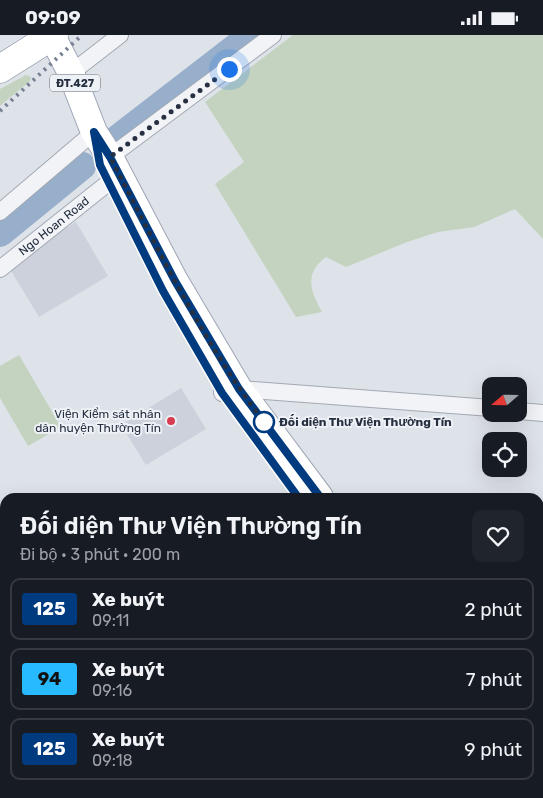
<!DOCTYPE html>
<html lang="vi">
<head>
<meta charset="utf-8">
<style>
  body { margin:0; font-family:Rubik,sans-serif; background:#20242c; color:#f1f3f6; height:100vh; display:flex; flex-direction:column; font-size:19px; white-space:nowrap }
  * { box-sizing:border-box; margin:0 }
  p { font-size:16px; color:#9ea1a6 }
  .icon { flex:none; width:28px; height:28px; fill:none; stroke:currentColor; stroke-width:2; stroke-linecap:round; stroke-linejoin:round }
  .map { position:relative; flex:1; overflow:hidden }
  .side { position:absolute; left:0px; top:458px; width:544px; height:306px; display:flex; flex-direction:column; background:#171b24; border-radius:15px 15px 0 0; box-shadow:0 5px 20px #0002 }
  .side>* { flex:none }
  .badge { padding:0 10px; border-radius:4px; font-size:18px; line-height:32px }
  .needle { width:32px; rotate:250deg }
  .fabs { position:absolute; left:482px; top:342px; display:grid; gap:10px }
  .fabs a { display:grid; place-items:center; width:45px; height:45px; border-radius:10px; background:#171b24; box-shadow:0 5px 20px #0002; font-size:25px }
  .you { position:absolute; width:25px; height:25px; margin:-12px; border:4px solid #fff; border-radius:50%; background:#1a73e8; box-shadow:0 0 0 8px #1a73e833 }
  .map>.badge { position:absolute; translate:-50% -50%; box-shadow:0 0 0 2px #fff }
  .round { display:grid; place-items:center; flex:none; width:52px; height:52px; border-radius:10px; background:#20242c }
  .head { display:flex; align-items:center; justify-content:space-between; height:85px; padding:0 20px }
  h1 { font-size:24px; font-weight:600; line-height:38px }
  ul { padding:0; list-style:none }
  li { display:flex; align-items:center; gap:15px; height:62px; margin:0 10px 8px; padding:0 10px; border:2px solid #363941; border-radius:10px }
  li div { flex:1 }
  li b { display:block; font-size:19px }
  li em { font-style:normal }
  li .badge { min-width:55px; font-weight:700; text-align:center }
  .status { display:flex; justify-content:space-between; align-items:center; height:35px; padding:0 25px; background:#171b24; direction:ltr }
  .status svg { height:14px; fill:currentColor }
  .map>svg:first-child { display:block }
  .built { fill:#ccd1db }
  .green { fill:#c4d3bf }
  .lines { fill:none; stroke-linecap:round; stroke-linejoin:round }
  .river { stroke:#97afcb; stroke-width:28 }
  .street-casing { stroke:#a3a9b3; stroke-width:18 }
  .primary-casing { stroke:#9da6b5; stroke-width:28 }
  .highway-casing { stroke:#858fa0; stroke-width:29 }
  .street { stroke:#f1f3f7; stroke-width:16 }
  .primary { stroke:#fff; stroke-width:26 }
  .highway { stroke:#fff; stroke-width:28 }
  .rail { stroke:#778193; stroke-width:4; stroke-dasharray:2.5 5; stroke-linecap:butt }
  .line-casing { stroke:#fff; stroke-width:11 }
  .line { stroke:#003b80; stroke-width:8 }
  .walk { stroke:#263041; stroke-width:5; stroke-dasharray:0 9 }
  .poi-dot { fill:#d63b50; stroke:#eef1f6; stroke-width:2 }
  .stop-dot { fill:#fff; stroke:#003b80; stroke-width:2.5 }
  .labels { text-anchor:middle; stroke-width:4; stroke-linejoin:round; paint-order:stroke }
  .shield { fill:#eef1f6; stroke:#626a77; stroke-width:1 }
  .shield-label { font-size:11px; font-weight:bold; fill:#263041 }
  .street-label { font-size:12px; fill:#263041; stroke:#eef1f6 }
  .poi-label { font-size:12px; fill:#263041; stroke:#eef1f6; text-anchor:end }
  .stop-label { font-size:12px; font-weight:bold; fill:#263041; stroke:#eef1f6; text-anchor:start }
</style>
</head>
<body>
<div class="status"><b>09:09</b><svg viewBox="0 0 49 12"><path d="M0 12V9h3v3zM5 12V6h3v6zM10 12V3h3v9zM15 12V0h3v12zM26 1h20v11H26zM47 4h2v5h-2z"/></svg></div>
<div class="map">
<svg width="543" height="763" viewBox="0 0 543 763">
  <rect width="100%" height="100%" fill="#dee2e9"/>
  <path class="built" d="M 76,187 L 108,241 L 39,282 L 7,229 Z
    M 181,353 L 206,394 L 146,430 L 121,390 Z
    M 5,667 L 5,759 L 126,759 L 129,763 L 0,763 L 0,671 Z"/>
  <path class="green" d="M 293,0 L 543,0 L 543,204 L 515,174 L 474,192 L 438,197 L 407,207 L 346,232 L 326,222 C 304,238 310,256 322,277 L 296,282 L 215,149 L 244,127 L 205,67 Z
    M 26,40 L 31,42 L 30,46 L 0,71 L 0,54 Z
    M 19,320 L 61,392 L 28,411 L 0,363 L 0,331 Z
    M 0,598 L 5,604 L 5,667 L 0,671 Z
    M 543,599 L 543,670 L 539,672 L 539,601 Z
    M 203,759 L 228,759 L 232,763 L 189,763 Z
    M 429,759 L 483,759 L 488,763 L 428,763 Z"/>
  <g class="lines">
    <path class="river" d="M 112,108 L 252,0
      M 0,198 L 82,131"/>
    <g class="street-casing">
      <g id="street">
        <path d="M 71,38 L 120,0"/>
        <path d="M 103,127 L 273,0"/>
        <path d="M 0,177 L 94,97"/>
        <path id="s1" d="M 0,234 L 108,148"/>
        <path d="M 222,358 L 239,354 L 491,373"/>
        <path d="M 519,376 L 543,378"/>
        <path d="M 0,579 L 5,585"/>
        <path d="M 140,759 L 143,763"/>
        <path d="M 165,763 L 172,759"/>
      </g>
    </g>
    <g class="primary-casing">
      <path id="primary" d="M 52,1 L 71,38 L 94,97 L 110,122 L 175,246 L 239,354 L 320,462
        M 539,564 L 543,562"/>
    </g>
    <g class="highway-casing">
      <path id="highway" d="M 0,34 L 54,0"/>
    </g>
    <use href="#street" class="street"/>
    <use href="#primary" class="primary"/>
    <use href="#highway" class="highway"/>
    <path class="rail" d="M 0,76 L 82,0"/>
  </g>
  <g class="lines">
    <g class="line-casing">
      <path id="line" d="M 298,462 L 222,358 L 163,256 L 100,130 L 94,97 L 110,122 L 175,246 L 239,354 L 320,462"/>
    </g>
    <use href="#line" class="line"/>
    <path class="walk" d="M 229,34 L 110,122 C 157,212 202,306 264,387"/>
  </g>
  <circle class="poi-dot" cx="171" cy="386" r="5"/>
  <circle class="stop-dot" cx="264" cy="387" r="10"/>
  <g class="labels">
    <rect class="shield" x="50" y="39.5" width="50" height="17" rx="4"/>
    <g class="shield-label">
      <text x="75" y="52">ĐT.427</text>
    </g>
    <g class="street-label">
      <text dy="4" stroke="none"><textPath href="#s1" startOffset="69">Ngo Hoan Road</textPath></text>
    </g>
    <g class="poi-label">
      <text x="161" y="383">Viện Kiểm sát nhân<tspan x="161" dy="14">dân huyện Thường Tín</tspan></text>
    </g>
    <g class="stop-label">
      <text x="279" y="391">Đối diện Thư Viện Thường Tín</text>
    </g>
  </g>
</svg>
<div class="fabs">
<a><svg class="needle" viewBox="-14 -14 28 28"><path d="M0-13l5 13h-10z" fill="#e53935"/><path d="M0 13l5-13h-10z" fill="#9ea1a6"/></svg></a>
<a><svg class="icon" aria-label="locate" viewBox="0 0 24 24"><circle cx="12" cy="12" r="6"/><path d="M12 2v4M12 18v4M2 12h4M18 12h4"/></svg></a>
</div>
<div class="you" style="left:229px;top:34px"></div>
<section class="side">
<div class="head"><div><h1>Đối diện Thư Viện Thường Tín</h1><p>Đi bộ · 3 phút · 200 m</p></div><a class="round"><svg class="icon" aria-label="heart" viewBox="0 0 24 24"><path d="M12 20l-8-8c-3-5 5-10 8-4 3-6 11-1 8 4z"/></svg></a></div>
<ul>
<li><span class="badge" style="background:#003b80;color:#fff">125</span><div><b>Xe buýt</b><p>09:11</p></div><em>2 phút</em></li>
<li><span class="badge" style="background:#27baff;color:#111">94</span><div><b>Xe buýt</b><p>09:16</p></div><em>7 phút</em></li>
<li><span class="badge" style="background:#003b80;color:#fff">125</span><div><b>Xe buýt</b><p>09:18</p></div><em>9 phút</em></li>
</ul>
</section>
</div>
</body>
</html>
